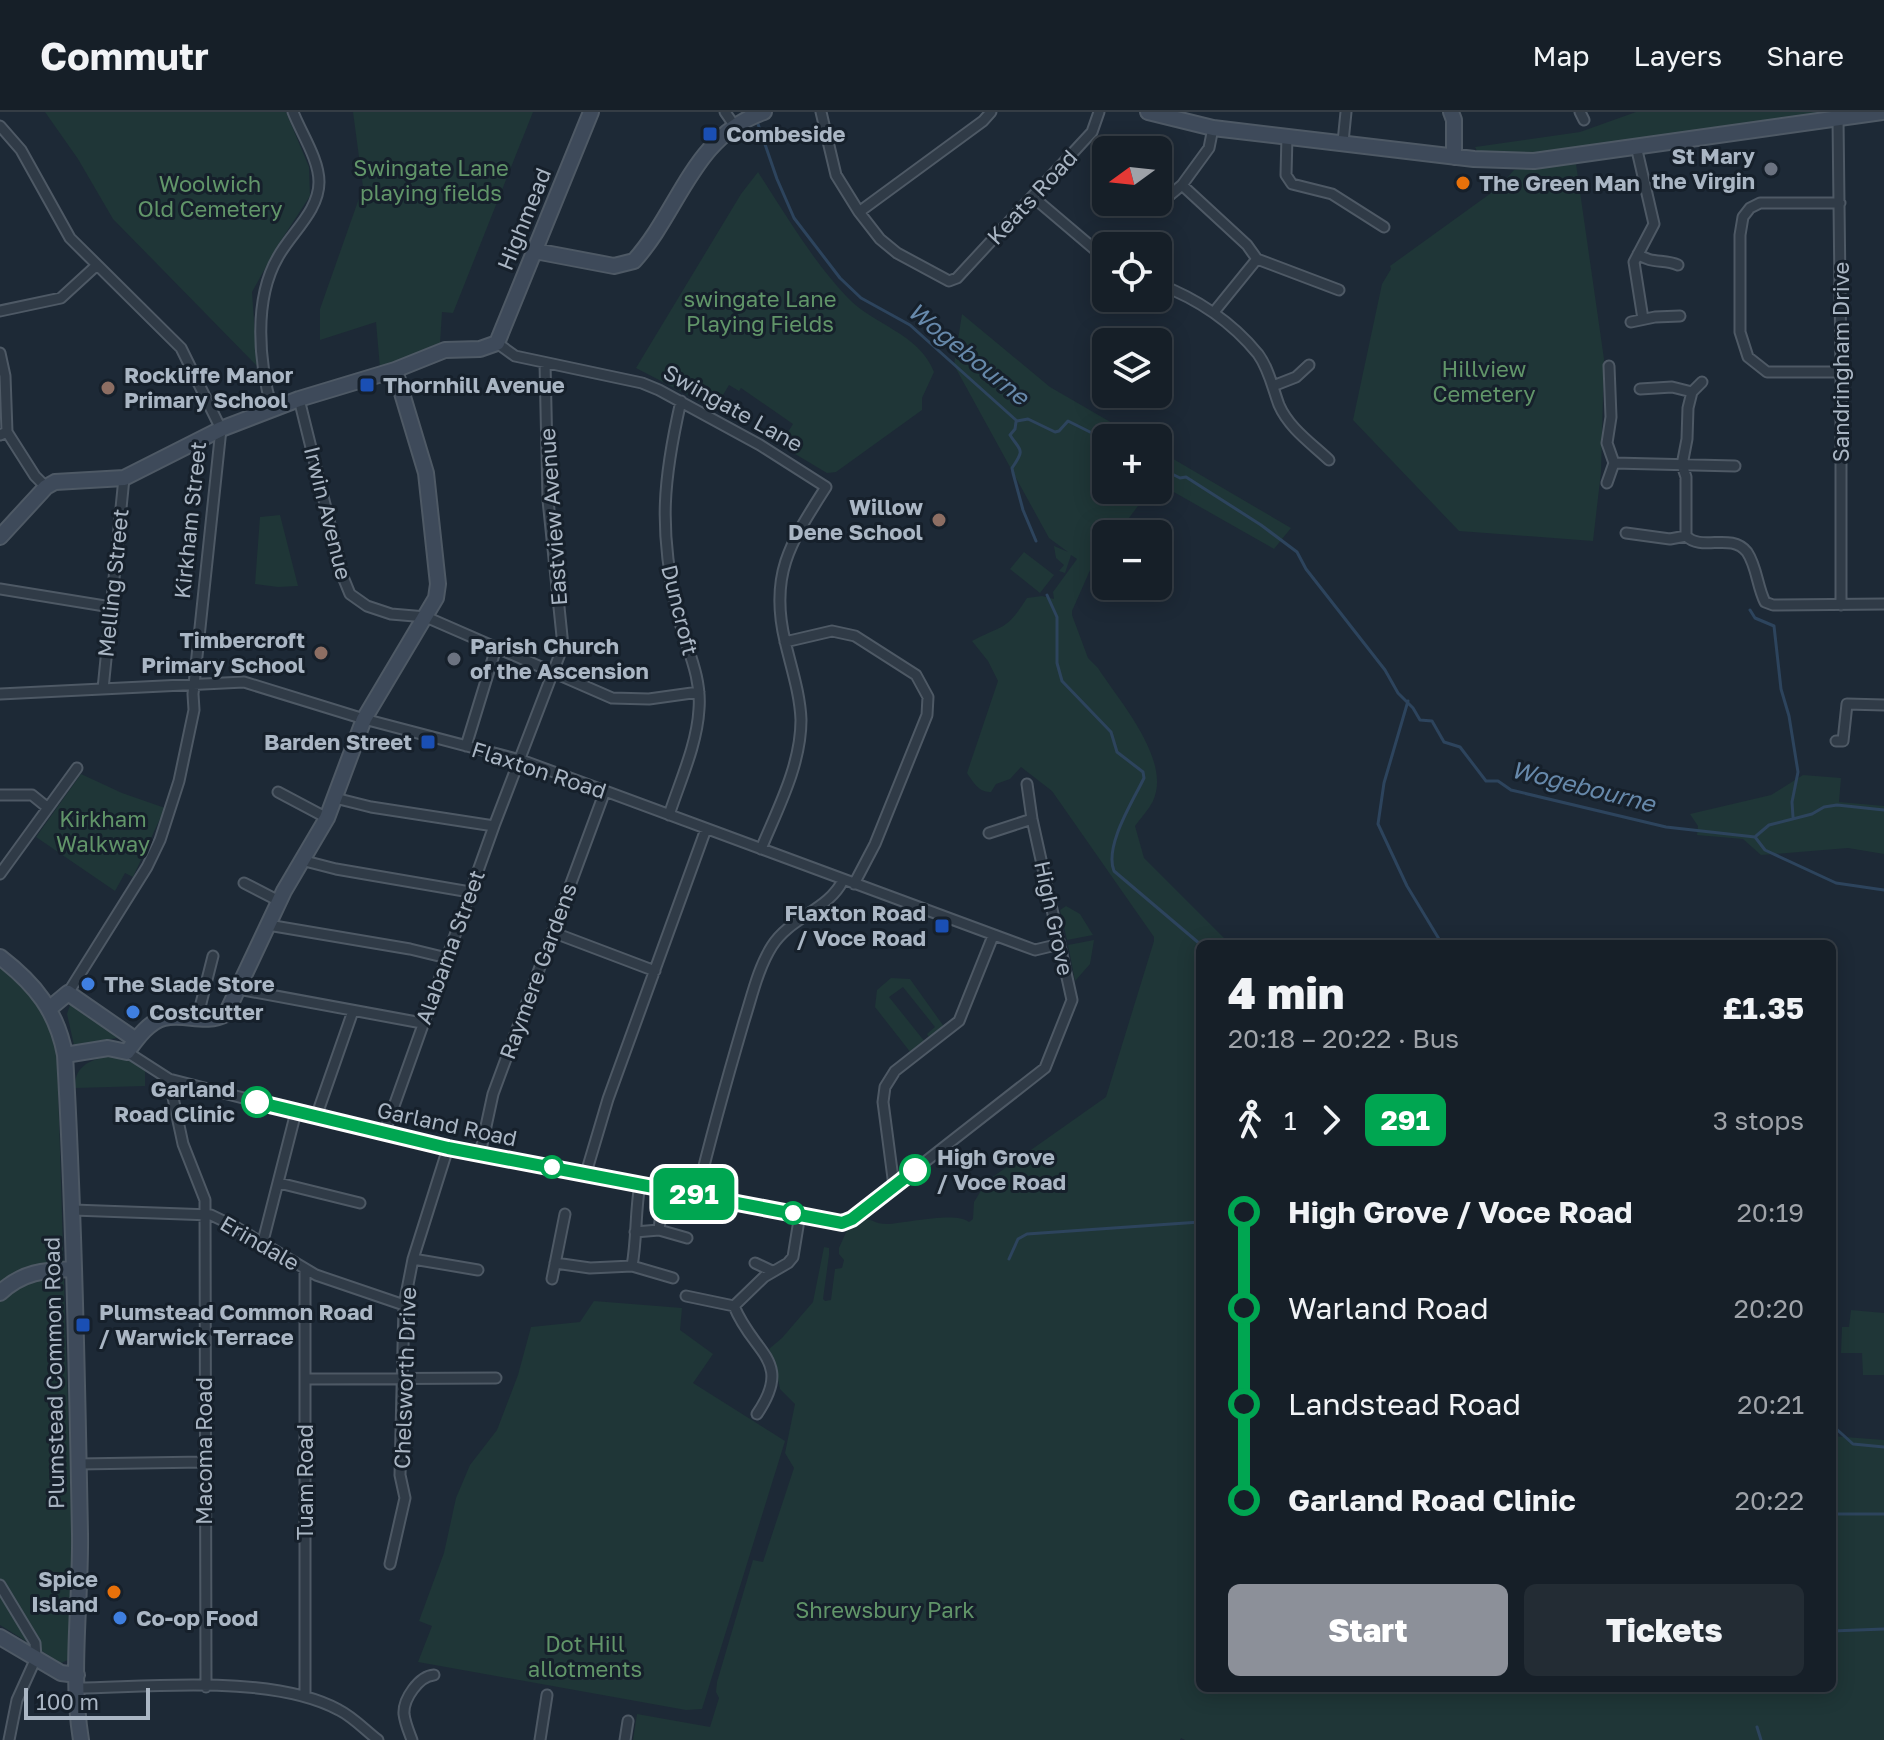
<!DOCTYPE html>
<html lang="en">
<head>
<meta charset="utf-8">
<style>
  body { margin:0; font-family:"Golos Text",sans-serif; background:#232c34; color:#f1f3f6; height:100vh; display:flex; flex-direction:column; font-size:30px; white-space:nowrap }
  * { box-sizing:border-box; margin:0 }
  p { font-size:26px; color:#9ea2a8 }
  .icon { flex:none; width:44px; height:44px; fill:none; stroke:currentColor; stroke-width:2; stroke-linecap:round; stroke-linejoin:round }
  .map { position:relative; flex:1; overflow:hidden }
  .panel { position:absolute; left:1196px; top:828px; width:640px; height:752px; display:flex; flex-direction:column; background:#161f28; border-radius:12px; box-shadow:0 4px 20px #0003,0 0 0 2px #353d45 }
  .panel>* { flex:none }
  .badge { padding:0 16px; border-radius:12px; font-size:28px; line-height:52px }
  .needle { width:52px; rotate:255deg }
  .buttons { position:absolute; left:1092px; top:24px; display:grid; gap:16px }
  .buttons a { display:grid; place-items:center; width:80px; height:80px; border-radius:12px; background:#161f28; box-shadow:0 4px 20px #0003,0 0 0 2px #353d45; font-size:40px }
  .scale { position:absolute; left:24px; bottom:20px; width:126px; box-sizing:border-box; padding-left:8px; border:4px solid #aab6c4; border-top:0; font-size:22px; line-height:28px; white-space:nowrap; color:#aab6c4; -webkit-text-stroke:6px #16202b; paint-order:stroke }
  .map>.badge { position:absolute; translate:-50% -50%; box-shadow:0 0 0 4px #fff }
  .legs { display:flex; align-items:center; gap:12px; height:88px; padding:0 32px; font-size:26px }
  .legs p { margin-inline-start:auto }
  .headline { display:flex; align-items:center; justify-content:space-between; height:136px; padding:0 32px }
  h1 { font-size:44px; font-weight:800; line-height:60px }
  .primary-button { display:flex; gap:16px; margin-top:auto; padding:16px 32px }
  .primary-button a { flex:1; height:92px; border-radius:12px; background:#8c9099; color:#fff; font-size:32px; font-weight:800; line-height:92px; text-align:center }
  .primary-button a+a { background:#232c34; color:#f1f3f6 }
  ul { padding:0 32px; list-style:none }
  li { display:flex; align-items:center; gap:28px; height:96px; font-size:30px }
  li i { display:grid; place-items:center; width:12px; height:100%; margin:0 10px; background:currentColor }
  li i::after { content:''; width:20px; height:20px; margin:-10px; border:6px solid; border-radius:50%; background:#161f28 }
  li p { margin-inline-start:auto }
  li:first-child i { background:linear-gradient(#0000 50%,currentColor 0) }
  li:last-child i { background:linear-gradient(currentColor 50%,#0000 0) }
  header { display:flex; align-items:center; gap:48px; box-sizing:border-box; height:112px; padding:0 40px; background:#161f28; border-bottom:2px solid #353d45 }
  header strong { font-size:38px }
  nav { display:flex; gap:44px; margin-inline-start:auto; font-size:28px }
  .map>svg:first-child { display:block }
  .green { fill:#1f3637 }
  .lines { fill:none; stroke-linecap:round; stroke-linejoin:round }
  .stream { stroke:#2d445d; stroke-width:3 }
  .street-casing { stroke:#4e5965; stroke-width:13 }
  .secondary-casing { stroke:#4e5965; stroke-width:18 }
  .street { stroke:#303b47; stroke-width:9 }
  .secondary { stroke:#3e4a5a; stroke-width:14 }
  .line-1-casing { stroke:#fff; stroke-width:18 }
  .line-1 { stroke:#00a651; stroke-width:12 }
  .transit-dot { fill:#1a4fb4; stroke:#16202b; stroke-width:3 }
  .worship-dot { fill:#6b7280; stroke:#16202b; stroke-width:3 }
  .food-dot { fill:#e8710a; stroke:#16202b; stroke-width:3 }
  .education-dot { fill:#8d6e63; stroke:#16202b; stroke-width:3 }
  .shop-dot { fill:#3f7fe0; stroke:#16202b; stroke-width:3 }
  .stop-1-dot { fill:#fff; stroke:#00a651; stroke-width:4 }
  .labels { text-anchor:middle; stroke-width:6; stroke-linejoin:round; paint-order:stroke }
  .poi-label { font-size:22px; font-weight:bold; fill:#aab6c4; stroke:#16202b; text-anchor:start }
  .park-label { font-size:22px; fill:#619569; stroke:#16202b }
  .street-label { font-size:22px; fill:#aab6c4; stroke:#16202b }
  .stop-label { font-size:22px; font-weight:bold; fill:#aab6c4; stroke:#16202b; text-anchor:end }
  .water-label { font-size:24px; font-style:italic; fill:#6789ab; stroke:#16202b }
</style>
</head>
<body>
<header>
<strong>Commutr</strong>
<nav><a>Map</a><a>Layers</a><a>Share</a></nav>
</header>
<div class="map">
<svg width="1884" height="1628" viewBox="0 0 1884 1628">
  <rect width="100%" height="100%" fill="#1d2936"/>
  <path class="green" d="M 45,0 L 286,0 L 309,55 L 310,84 L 278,133 L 252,180 L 257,254 L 113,107 L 78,47 Z
    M 353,0 L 533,0 L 453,201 L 442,200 L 440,231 L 380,256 L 376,210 L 320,228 L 320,197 L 363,75 Z
    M 1636,0 L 1846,0 L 1530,43 L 1478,41 L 1475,35 L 1580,20 Z
    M 1576,52 L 1604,247 L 1601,360 L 1593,429 L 1459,419 L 1353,308 L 1382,172 L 1391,157 L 1390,154 L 1498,76 L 1514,58 Z
    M 758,60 C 786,103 812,148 847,185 C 873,213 919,221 934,260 L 922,286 L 922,298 L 836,360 L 827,361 L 780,333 L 793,312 L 741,276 L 739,279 L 729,273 L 720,288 L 716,286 L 711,295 L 636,256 L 741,82 Z
    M 962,202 L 1050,275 L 1138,326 L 1106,326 L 1106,378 L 1150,378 L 1117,422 L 1106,422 L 1106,436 L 1091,456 L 1072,499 L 1072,503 L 1088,546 L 1098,556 C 1119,589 1172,648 1153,689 C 1149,697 1141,706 1135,714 L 1144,746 L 1230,832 L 1200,832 L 1200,1576 L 1832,1576 L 1832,1324 L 1884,1328 L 1884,1628 L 1185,1628 L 1181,1626 L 1180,1628 L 633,1628 L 637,1602 L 710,1615 L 719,1586 L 716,1580 L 717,1570 L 753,1448 L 763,1450 L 794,1356 L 785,1341 L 795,1292 L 780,1277 L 775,1251 L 769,1237 L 782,1226 L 813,1190 L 824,1135 L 829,1136 L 829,1143 L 823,1187 L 825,1189 L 831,1188 L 835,1157 L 842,1156 L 844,1148 L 839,1142 L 839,1136 L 851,1109 C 874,1103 870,1112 887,1112 C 905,1111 957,1099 969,1110 L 973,1107 L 974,1090 L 987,1069 L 1106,985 L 1154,829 L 1154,825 L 1052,679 L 1021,655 L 1010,667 L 996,672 L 991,680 C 979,681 973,670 967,661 L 998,569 L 988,549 L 972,529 C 1005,512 1006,519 1027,486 L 1042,484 L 1054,487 L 1053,480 L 1077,447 L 1071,443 L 1065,461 L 1059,459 L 1064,453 L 1056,446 L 1054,434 L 1068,440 L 1049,426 L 954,253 Z
    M 1158,338 L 1291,416 L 1274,437 L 1158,371 Z
    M 280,403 L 298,474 L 278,475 L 255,472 L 260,405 Z
    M 1024,440 L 1054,463 L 1040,481 L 1010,457 Z
    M 81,662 L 122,681 L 165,696 L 133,765 L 125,761 L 115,779 L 36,725 Z
    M 1803,663 L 1841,666 L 1839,690 L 1884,694 L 1884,742 L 1848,736 L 1761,743 L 1743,727 L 1697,723 L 1698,714 L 1690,702 L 1771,683 Z
    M 1066,794 L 1080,802 L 1093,823 L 1067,828 L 1060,798 Z
    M 1094,828 L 1090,852 L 1075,869 L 1068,833 Z
    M 0,856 C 32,881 49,903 57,943 L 72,1425 L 70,1540 L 68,1548 L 61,1551 L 0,1513 Z
    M 891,866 L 910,867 L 945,916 L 930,927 L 927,922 L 935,915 L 903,875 L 889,885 L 925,930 L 911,941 L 875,895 L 877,878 Z
    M 70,893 L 75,893 L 116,920 L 117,926 L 74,933 L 67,902 Z
    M 111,944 L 125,946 L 145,958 L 145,974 L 75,976 C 74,953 92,947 111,944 Z
    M 594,1189 L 682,1196 L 680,1218 L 713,1242 L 693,1271 L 785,1329 L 702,1597 L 686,1598 L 418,1550 L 432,1514 L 419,1509 L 444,1441 L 456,1386 L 470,1353 L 497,1318 L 518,1263 L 531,1215 L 580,1210 Z
    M 1851,1198 L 1884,1201 L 1884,1263 L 1863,1263 L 1862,1241 L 1841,1241 L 1842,1215 L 1849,1215 Z"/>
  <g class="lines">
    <path class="stream" d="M 758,12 L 777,67 L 794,106 L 840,166 L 861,186 L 910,213 L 1017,309 L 1028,307 L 1055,320 L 1059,319 L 1068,309 L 1106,328
      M 1016,310 L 1015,317 L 1010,323 C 1020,339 1026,336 1012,356 L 1013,361 L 1023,398 L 1036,429
      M 1158,355 L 1180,366 L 1186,365 L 1261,413 L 1297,440 L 1306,457 L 1385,558 L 1398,581 L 1413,596 L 1420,608 L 1432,609 L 1444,630 L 1460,635 L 1486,669 L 1498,669 L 1511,678 L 1666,715 L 1755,725 L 1765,738 L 1836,771 L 1884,778
      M 1047,483 L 1057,505 L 1057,551 L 1062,569 L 1111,620 L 1117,640 L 1143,660 L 1144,666 C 1133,689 1104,734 1114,759 L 1200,832
      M 1750,498 L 1755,506 L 1774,514 L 1781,577 L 1789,604 L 1798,660 L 1792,690 L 1793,705
      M 1408,589 L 1384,671 L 1378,712 L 1407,774 L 1442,832
      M 1756,724 L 1769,713 L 1812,702 L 1824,695 L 1837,693 L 1884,698
      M 1009,1147 L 1018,1127 L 1027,1122 L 1200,1110
      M 1832,1313 L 1853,1332 L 1884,1335
      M 1832,1402 L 1884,1402
      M 1832,1519 L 1884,1517
      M 1757,1615 L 1761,1628"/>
    <g class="street-casing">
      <path id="street" d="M 725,0 L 734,13
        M 821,0 L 836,63 L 859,100 L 880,127 L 897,141 L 949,169 L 957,166 L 1092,20 L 1099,0
        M 1580,0 L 1584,8
        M 1838,7 L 1841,260 L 1841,493
        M 0,14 L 21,38 L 70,126 L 181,236 L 221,317 L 193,582 L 194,598 L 179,669 L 160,728 L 147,755 L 68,881
        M 1213,16 L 1209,36 L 1182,73 L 1247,133 L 1257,147 L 1214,200
        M 1287,24 L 1286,63 L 1292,72 L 1332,82 L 1384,115
        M 1343,30 L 1346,0
        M 1636,34 L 1654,112 L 1634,150 L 1643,207
        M 1033,85 L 1106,147
        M 1155,90 L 1158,93 L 1182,73
        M 1840,91 L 1760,91 L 1750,96 L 1743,105 L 1740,123 L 1740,220 L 1748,245 L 1767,260 L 1841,260
        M 859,100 L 983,9 L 991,0
        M 1638,142 C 1651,152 1664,147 1678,153
        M 1257,147 L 1339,178
        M 1158,172 C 1196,186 1232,210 1258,242 C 1269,257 1273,277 1279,293 C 1289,316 1311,331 1329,348
        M 0,199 L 61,186 L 97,153
        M 1631,210 L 1655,205 L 1680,204
        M 497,231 L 515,244 L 642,271 L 659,278 L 760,333 L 826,375 C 791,430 769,462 785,529 C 791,555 800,581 801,608 C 801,653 778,696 761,737
        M 0,241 L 5,264 L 7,320
        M 1609,254 L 1611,305 L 1607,331 L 1614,351 L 1735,354
        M 1273,274 L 1296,265 L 1309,253
        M 1640,277 L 1672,275 L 1692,280
        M 299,287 L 343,465 L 350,482 L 367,494 L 391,502 L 426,505 L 612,586 L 649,587 L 699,580
        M 272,297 C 259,251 253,188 278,145 C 291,121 319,99 319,70 C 319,47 301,21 293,0
        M 0,323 L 7,320 L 35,364 L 46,375
        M 1607,371 L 1614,351
        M 1626,421 L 1670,427 L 1686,424 C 1702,440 1731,420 1747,440 C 1757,455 1757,474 1765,490 L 1773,493 L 1884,492
        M 1686,424 L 1686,365 L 1682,353 L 1687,327 L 1688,296 L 1692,280 L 1702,270
        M 0,477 L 111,495
        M 785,530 L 832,519 L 855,524 L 916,563 L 928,585 L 927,603 L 875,732 L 854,772
        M 103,577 L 124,366
        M 0,582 L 244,570 L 364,607 L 524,649 L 1035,838 L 1060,832
        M 1836,629 L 1843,629 L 1847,592 L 1884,593
        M 466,634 L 496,536
        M 278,680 L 327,706
        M 0,683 L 32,683 L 48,696
        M 335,686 L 371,695 L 494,714
        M 669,703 C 680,669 697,633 699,597 C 702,561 683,530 676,495 C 659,415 663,368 681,289
        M 989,721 L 1032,707
        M 301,748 L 336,757 L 470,780
        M 0,762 L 77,656
        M 244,771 L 279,789
        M 268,813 L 410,837 L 447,846
        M 552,820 L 655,859
        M 238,877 L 422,911
        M 197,907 L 213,844
        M 127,940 L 169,967 L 384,1022 L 842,1111 L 852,1107 L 1045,956 L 1072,888 L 1032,707 L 1027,672
        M 169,967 L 183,1032 L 205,1088 L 206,1575
        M 316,1005 L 353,899
        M 384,1022 L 494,714 L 563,534 L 548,388 L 545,251
        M 480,1042 L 493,982 L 605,679
        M 586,1061 L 608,987 L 706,717
        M 279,1071 L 360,1091
        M 894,1074 L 883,990 L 885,975 L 895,959 L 959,909 L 993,824
        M 697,1082 C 711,1024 727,967 744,909 C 752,884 758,856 772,834 C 790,805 829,798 843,768
        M 73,1098 L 211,1103 L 234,1114 L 316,1163 L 404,1193
        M 659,1118 L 661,1100
        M 635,1120 L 659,1118 L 687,1126
        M 262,1133 L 296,1000
        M 413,1147 L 478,1158
        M 555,1151 L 590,1156 L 632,1154 C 637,1127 635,1100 640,1072
        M 755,1151 L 772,1159
        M 632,1154 L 673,1166
        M 305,1157 L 305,1584
        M 552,1167 L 565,1102
        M 686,1184 L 734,1194
        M 305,1267 L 496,1266
        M 757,1302 C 794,1248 753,1242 734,1194 L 764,1165 L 788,1151 L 793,1145 L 800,1102
        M 78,1352 L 204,1350
        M 390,1452 L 405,1386 L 400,1363 L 404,1193 L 413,1147 L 448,1036
        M 0,1473 L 35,1531 L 36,1546 L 17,1588 L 9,1628
        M 77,1576 C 152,1575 273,1562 339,1598 C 353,1605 365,1618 378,1628
        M 412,1628 C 409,1620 405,1611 404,1602 C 403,1587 419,1564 434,1563
        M 540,1628 L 547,1583
        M 625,1628 L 628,1609"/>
    </g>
    <g class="secondary-casing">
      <path id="secondary" d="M 1148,0 L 1213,16 L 1474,47 L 1534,49 L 1882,0
        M 1451,0 L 1454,8 L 1454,45
        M 535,139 L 614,154 L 634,149 C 680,98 693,24 764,0
        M 0,425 L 46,375 L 55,370 L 124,366 L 221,317 L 299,287 L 395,258 L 445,238 L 480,237 L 497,231 L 591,0
        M 0,845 C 35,872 57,899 65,943 C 74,1102 77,1262 80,1422 C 81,1489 70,1562 81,1628
        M 50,896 L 68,881 L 136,928
        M 65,943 L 108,936 L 127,940 C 136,928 148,910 164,906 C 186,901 205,913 226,902 L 284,779 L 327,706 L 364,607 L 436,486 L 438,472 L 426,361 L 395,258
        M 0,1181 C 22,1160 44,1158 74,1157
        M 0,1525 L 61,1561 L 77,1563"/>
    </g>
    <use href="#street" class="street"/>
    <use href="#secondary" class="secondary"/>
  </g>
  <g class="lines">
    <g class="line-1-casing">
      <path id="line-1" d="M 257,990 L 448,1036 L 842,1111 L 852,1107 L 915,1058"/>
    </g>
    <use href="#line-1" class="line-1"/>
  </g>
  <g class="transit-dot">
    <rect x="702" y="14" width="16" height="16" rx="4"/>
    <rect x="359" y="265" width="16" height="16" rx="4"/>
    <rect x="420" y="622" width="16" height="16" rx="4"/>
    <rect x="934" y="806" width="16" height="16" rx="4"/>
    <rect x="75" y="1205" width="16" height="16" rx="4"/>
  </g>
  <g class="worship-dot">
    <circle cx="1771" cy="57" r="8"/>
    <circle cx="454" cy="547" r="8"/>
  </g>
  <g class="food-dot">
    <circle cx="1463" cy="71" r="8"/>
    <circle cx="114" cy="1480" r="8"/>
  </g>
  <g class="education-dot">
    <circle cx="108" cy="276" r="8"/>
    <circle cx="939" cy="408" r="8"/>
    <circle cx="321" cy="541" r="8"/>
  </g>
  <g class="shop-dot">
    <circle cx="88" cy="872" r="8"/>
    <circle cx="133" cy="900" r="8"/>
    <circle cx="120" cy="1506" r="8"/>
  </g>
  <g class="stop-1-dot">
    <circle cx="257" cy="990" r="14"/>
    <circle cx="552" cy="1055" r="10"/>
    <circle cx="915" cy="1058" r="14"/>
    <circle cx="793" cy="1101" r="10"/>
  </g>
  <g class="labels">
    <g class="poi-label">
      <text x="726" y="30">Combeside</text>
      <text x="1755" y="52" text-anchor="end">St Mary<tspan x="1755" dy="25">the Virgin</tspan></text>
      <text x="1479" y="79">The Green Man</text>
      <text x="124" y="271">Rockliffe Manor<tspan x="124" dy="25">Primary School</tspan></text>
      <text x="383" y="281">Thornhill Avenue</text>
      <text x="923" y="403" text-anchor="end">Willow<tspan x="923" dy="25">Dene School</tspan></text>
      <text x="305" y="536" text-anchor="end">Timbercroft<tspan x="305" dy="25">Primary School</tspan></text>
      <text x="470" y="542">Parish Church<tspan x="470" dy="25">of the Ascension</tspan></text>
      <text x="412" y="638" text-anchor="end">Barden Street</text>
      <text x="926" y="809" text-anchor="end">Flaxton Road<tspan x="926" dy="25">/ Voce Road</tspan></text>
      <text x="104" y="880">The Slade Store</text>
      <text x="149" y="908">Costcutter</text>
      <text x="99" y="1208">Plumstead Common Road<tspan x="99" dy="25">/ Warwick Terrace</tspan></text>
      <text x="98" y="1475" text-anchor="end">Spice<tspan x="98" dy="25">Island</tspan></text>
      <text x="136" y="1514">Co-op Food</text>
    </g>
    <g class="park-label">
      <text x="431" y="64">Swingate Lane<tspan x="431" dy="25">playing fields</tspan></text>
      <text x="210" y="80">Woolwich<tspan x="210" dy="25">Old Cemetery</tspan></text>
      <text x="760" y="195">swingate Lane<tspan x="760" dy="25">Playing Fields</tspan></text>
      <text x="1484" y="265">Hillview<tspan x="1484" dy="25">Cemetery</tspan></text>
      <text x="103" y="715">Kirkham<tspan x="103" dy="25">Walkway</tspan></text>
      <text x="885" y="1506">Shrewsbury Park</text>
      <text x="585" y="1540">Dot Hill<tspan x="585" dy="25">allotments</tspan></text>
    </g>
    <g class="street-label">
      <text transform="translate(1032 85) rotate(-47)" y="8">Keats Road</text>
      <text transform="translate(524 107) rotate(-68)" y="8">Highmead</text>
      <text transform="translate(1841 250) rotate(-90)" y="8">Sandringham Drive</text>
      <text transform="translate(733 296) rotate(29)" y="8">Swingate Lane</text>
      <text transform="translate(328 401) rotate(76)" y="8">Irwin Avenue</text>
      <text transform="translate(553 405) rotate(-94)" y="8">Eastview Avenue</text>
      <text transform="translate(190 408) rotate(-84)" y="8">Kirkham Street</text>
      <text transform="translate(113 471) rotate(-84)" y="8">Melling Street</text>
      <text transform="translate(680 498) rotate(76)" y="8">Duncroft</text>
      <text transform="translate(539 658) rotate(18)" y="8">Flaxton Road</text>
      <text transform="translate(1054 806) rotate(78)" y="8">High Grove</text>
      <text transform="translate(450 835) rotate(-70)" y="8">Alabama Street</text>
      <text transform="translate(538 859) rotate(-70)" y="8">Raymere Gardens</text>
      <text transform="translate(447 1012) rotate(12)" y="8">Garland Road</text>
      <text transform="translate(260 1131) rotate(30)" y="8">Erindale</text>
      <text transform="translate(54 1261) rotate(-91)" y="8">Plumstead Common Road</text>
      <text transform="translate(405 1266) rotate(-88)" y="8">Chelsworth Drive</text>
      <text transform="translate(204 1339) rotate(-90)" y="8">Macoma Road</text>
      <text transform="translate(305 1370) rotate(-90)" y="8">Tuam Road</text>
    </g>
    <g class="stop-label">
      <text x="235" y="985">Garland<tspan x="235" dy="25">Road Clinic</tspan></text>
      <text x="937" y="1053" text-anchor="start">High Grove<tspan x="937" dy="25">/ Voce Road</tspan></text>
    </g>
    <g class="water-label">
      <text transform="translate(968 242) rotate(39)" y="8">Wogebourne</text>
      <text transform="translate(1583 675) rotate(14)" y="8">Wogebourne</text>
    </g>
  </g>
</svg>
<div class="buttons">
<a><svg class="needle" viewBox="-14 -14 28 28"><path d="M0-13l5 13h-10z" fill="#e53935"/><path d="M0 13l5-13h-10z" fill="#9ea2a8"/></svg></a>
<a><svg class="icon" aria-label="locate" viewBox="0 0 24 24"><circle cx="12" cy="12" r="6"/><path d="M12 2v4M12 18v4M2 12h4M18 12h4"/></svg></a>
<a><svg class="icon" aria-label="layers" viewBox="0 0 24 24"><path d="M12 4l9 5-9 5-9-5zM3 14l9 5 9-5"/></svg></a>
<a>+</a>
<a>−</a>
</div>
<div class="scale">100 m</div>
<b class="badge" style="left:694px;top:1082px;background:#00a651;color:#fff">291</b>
<section class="panel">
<div class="headline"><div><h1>4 min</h1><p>20:18 – 20:22 · Bus</p></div><b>£1.35</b></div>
<div class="legs"><svg class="icon" aria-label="walk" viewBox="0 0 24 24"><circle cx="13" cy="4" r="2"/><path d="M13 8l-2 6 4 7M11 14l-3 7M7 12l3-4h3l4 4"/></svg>1<svg class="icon" aria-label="forward" viewBox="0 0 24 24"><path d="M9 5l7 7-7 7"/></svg><b class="badge" style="background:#00a651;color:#fff">291</b><p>3 stops</p></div>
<ul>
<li><i style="color:#00a651"></i><b>High Grove / Voce Road</b><p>20:19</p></li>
<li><i style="color:#00a651"></i><span>Warland Road</span><p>20:20</p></li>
<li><i style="color:#00a651"></i><span>Landstead Road</span><p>20:21</p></li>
<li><i style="color:#00a651"></i><b>Garland Road Clinic</b><p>20:22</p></li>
</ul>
<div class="primary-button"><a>Start</a><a>Tickets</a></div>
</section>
</div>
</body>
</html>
